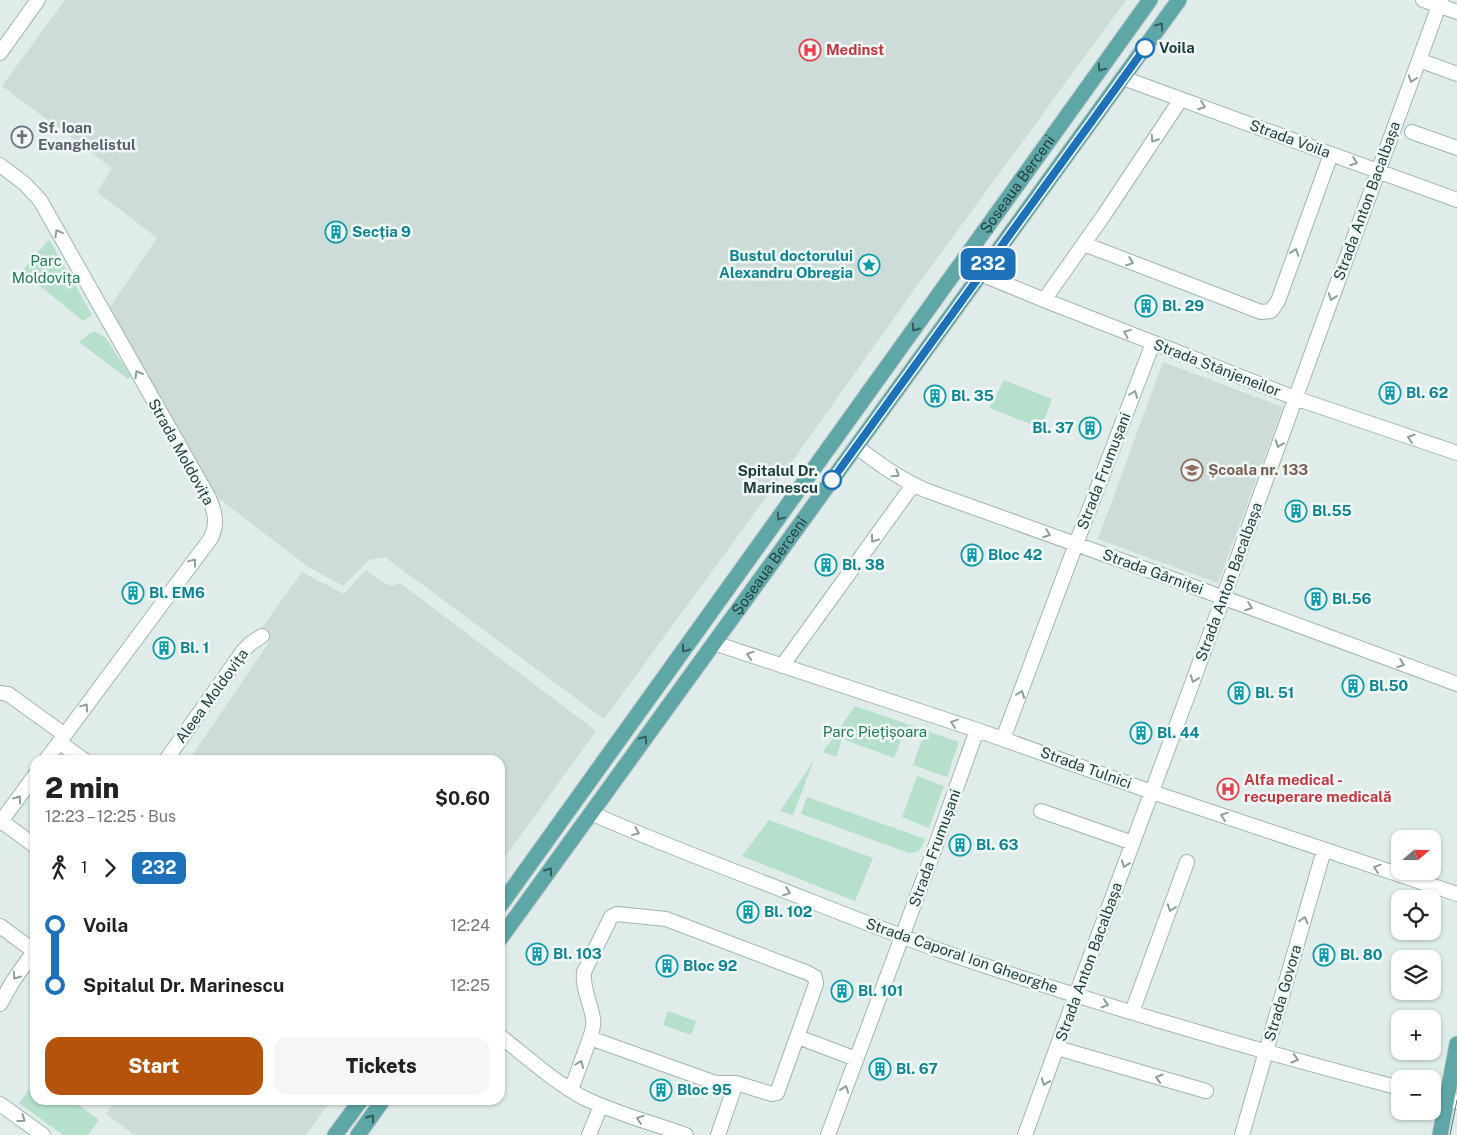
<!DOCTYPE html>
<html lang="en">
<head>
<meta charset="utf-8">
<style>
  body { margin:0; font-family:"Public Sans",sans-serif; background:#f6f6f6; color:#222; height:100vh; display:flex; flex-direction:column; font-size:19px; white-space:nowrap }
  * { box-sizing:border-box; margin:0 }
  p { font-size:16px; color:#767676 }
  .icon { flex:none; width:28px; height:28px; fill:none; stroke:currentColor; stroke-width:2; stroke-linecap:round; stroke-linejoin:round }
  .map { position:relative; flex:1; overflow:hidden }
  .details { position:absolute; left:30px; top:755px; width:475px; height:350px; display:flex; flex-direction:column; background:#fff; border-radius:15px; box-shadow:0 1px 4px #0004 }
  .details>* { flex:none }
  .badge { padding:0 10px; border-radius:8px; font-size:18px; line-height:32px }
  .needle { width:32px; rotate:70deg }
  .buttons { position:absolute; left:1391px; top:830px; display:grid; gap:10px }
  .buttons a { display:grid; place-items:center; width:50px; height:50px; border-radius:10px; background:#fff; box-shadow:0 1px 4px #0004; font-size:25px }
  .map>.badge { position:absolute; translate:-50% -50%; box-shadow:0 0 0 2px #fff }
  .legs { display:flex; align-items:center; gap:8px; height:55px; padding:0 15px; font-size:16px }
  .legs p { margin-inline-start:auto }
  .head { display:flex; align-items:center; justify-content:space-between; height:85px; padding:0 15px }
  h1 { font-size:28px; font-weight:800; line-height:38px }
  .primary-button { display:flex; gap:10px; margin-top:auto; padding:10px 15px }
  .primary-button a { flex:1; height:58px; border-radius:15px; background:#b45309; color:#fff; font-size:20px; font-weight:800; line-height:58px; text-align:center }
  .primary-button a+a { background:#f6f6f6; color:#222 }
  ul { padding:0 15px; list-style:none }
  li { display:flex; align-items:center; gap:18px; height:60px; font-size:19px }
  li i { display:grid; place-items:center; width:8px; height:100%; margin:0 6px; background:currentColor }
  li i::after { content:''; width:12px; height:12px; margin:-6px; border:4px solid; border-radius:50%; background:#fff }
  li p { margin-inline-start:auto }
  li:first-child i { background:linear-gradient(#0000 50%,currentColor 0) }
  li:last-child i { background:linear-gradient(currentColor 50%,#0000 0) }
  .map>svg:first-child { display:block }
  .built { fill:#cddcd9 }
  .green { fill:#b6e0cb }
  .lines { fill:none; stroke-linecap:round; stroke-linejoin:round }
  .minor-casing { stroke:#a1b4b3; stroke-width:16 }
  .major-casing { stroke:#c0c9c9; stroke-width:17 }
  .minor { stroke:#fff; stroke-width:14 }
  .major { stroke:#5fa6a6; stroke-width:15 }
  .tram { stroke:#587a79; stroke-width:1 }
  .oneway { stroke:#325d5c }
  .oneway2 { stroke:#8e9e9e }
  .line-1-casing { stroke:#fff; stroke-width:11 }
  .line-1 { stroke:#1d71b8; stroke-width:8 }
  .stop-1-dot { fill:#fff; stroke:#1d71b8; stroke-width:2.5 }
  .labels { text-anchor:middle; stroke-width:5; stroke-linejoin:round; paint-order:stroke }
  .stop-label { font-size:15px; font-weight:bold; fill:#1e3e3d; stroke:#f0f8f6; text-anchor:start }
  .health-label { font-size:15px; font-weight:bold; fill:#be3a42; stroke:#f0f8f6; text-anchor:start }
  .worship-label { font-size:15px; font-weight:bold; fill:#5b616d; stroke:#f0f8f6; text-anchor:start }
  .street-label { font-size:15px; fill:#1e3e3d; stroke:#f0f8f6 }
  .culture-label { font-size:15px; font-weight:bold; fill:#0d838f; stroke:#f0f8f6; text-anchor:start }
  .park-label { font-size:15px; fill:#24795a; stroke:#f0f8f6 }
  .education-label { font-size:15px; font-weight:bold; fill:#785e54; stroke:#f0f8f6; text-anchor:start }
</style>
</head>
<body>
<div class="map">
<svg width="1457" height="1135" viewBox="0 0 1457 1135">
  <rect width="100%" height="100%" fill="#dfecea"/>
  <path class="built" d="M 65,0 L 1126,0 L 911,294 L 789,466 L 604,719 L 385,557 L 369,560 L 343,586 L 307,566 L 213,494 L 108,310 L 157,238 L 97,192 L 112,168 L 2,86 Z
    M 1163,362 L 1283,407 L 1218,583 L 1098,539 Z
    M 366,570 L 380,581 L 392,586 L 400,583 L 596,731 L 500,864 L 500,760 L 189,760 L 270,641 L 258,633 L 302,572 L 344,594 Z
    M 116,1100 L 331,1100 L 306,1135 L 135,1135 L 106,1114 Z"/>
  <path class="green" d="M 49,239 L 92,315 L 83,321 L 22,271 Z
    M 94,332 L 98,333 L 106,338 L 131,377 L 128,379 L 79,342 L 90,333 Z
    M 1004,380 L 1052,399 L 1041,428 L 989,408 Z
    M 855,706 L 959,742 L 947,777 L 913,765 L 923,737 L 905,730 L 894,758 L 842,739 L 836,757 L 823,752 Z
    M 814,760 L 793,815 L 780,811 Z
    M 917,776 L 944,786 L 929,828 L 902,817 Z
    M 807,797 L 925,839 C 922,848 919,853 909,853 L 801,814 Z
    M 769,820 L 873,858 L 855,901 L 742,856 Z
    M 668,1011 L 696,1021 L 691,1035 L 663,1025 Z
    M 35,1082 L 35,1100 L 72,1100 L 99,1120 L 88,1135 L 63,1135 L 19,1103 Z"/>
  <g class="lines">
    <g class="minor-casing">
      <path id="minor" d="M 1423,0 L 1457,12
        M 0,53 L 38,0
        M 1419,60 L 1457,74
        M 1123,78 L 1457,200
        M 1412,132 L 1457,148
        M 0,165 L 25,184 L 40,200 L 209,498 C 215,512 218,524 211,538 L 46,760
        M 1084,244 L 1261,312 L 1271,311 L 1278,301 L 1331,154
        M 981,274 L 1044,300 L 1295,398 L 1457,453
        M 1044,300 L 1104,215 L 1181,99
        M 856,446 C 877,463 900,479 925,490 L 1162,575 L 1457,684
        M 714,643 L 977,730 L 1152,792 L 1457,894
        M 782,666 L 913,485
        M 0,693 L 8,694 L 65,735
        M 1003,739 L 1076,544 L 1153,343
        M 59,742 L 84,760
        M 166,760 L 243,651 L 251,643 L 262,636
        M 1041,811 L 1133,843
        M 591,813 C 647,838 705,860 762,882 C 824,906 885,931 947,953 C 1096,1004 1248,1048 1400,1088
        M 1,821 L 35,846
        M 0,823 L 35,775
        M 617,914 L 666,919 L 808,973 L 815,977 L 816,984 L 777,1093 L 772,1094 L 736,1083 L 718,1083 L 713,1082 L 590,1038 C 592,1032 594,1025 593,1019 C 591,1003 582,988 584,972 L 611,917 Z
        M 0,926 L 34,951
        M 0,1004 L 13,981 L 35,950
        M 1132,1012 L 1187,862
        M 500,1036 C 527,1057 554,1082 584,1098 C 617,1114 653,1123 686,1135
        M 798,1037 L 856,1059
        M 1057,1048 L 1206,1091
        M 571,1090 L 590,1038
        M 1432,1097 L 1457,1102
        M 0,1104 L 43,1135
        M 589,1135 L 601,1105
        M 718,1135 L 736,1083
        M 828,1135 L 928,867 L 977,730
        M 1025,1135 L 1076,995 L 1189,692 L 1318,336 L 1441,0
        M 1242,1135 L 1324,850"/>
    </g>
    <g class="major-casing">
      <g id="major">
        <path id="s1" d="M 500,906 L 1150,0"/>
        <path id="s2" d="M 500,939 L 1179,0"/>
        <path d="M 335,1135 L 361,1100"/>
        <path d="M 358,1135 L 383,1100"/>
        <path d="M 1440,1135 L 1457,1044"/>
      </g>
    </g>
    <use href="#minor" class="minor"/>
    <use href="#major" class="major"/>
    <path class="tram" d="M 1450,1135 L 1457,1100"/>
  </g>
  <defs><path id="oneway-chevron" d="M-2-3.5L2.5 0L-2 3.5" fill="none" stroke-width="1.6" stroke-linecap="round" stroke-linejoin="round" transform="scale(1.25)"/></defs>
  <g class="oneway">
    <use href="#oneway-chevron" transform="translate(1160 26) rotate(-54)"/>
    <use href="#oneway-chevron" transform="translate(1101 68) rotate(126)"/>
    <use href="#oneway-chevron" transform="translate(915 328) rotate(125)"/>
    <use href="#oneway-chevron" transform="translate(780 517) rotate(126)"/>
    <use href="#oneway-chevron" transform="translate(685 649) rotate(126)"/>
    <use href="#oneway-chevron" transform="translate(644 739) rotate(-54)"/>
    <use href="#oneway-chevron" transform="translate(549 871) rotate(-54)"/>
    <use href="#oneway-chevron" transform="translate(371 1118) rotate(-54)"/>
  </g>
  <g class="oneway2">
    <use href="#oneway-chevron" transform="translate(1412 79) rotate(110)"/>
    <use href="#oneway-chevron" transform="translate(1202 106) rotate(20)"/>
    <use href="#oneway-chevron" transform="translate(1154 139) rotate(123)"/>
    <use href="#oneway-chevron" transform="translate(1354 162) rotate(20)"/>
    <use href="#oneway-chevron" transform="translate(58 233) rotate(-119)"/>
    <use href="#oneway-chevron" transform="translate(1295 252) rotate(-70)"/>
    <use href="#oneway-chevron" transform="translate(1130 262) rotate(21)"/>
    <use href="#oneway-chevron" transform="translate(1332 297) rotate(110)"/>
    <use href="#oneway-chevron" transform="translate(1127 333) rotate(-158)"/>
    <use href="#oneway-chevron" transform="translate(138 374) rotate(-120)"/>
    <use href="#oneway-chevron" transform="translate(1134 394) rotate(-69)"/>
    <use href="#oneway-chevron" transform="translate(1411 438) rotate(-161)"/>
    <use href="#oneway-chevron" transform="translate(1279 444) rotate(110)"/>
    <use href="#oneway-chevron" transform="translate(896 474) rotate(33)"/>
    <use href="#oneway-chevron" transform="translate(1047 534) rotate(20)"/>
    <use href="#oneway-chevron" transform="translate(874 539) rotate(126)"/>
    <use href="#oneway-chevron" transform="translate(193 562) rotate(-53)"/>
    <use href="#oneway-chevron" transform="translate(1249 607) rotate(20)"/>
    <use href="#oneway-chevron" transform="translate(750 655) rotate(-162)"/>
    <use href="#oneway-chevron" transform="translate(1401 664) rotate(20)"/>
    <use href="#oneway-chevron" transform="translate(1194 679) rotate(110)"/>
    <use href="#oneway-chevron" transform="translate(1021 694) rotate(-69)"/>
    <use href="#oneway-chevron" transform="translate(85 707) rotate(-53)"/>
    <use href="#oneway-chevron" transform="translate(954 723) rotate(-162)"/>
    <use href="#oneway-chevron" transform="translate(18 799) rotate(-54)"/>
    <use href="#oneway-chevron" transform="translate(1224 816) rotate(-161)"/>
    <use href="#oneway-chevron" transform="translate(636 832) rotate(22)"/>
    <use href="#oneway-chevron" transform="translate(1125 864) rotate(110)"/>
    <use href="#oneway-chevron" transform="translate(1377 868) rotate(-161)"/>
    <use href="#oneway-chevron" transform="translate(787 892) rotate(21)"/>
    <use href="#oneway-chevron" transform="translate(1171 908) rotate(110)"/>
    <use href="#oneway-chevron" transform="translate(1304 920) rotate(-74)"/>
    <use href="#oneway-chevron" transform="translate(16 976) rotate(125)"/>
    <use href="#oneway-chevron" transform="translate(1105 1004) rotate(17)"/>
    <use href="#oneway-chevron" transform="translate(1295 1059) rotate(16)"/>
    <use href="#oneway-chevron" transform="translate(580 1064) rotate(-69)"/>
    <use href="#oneway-chevron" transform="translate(1159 1078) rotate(-164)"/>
    <use href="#oneway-chevron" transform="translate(1045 1082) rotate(110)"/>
    <use href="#oneway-chevron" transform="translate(845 1089) rotate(-70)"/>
    <use href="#oneway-chevron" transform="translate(22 1119) rotate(36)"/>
    <use href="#oneway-chevron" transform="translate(640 1119) rotate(-161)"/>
  </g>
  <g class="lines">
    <g class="line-1-casing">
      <path id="line-1" d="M 832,480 L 1145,48"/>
    </g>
    <use href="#line-1" class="line-1"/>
  </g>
  <defs>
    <g id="hospital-ring" transform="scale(1.125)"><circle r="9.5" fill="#f0f8f6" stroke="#e0444e" stroke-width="1.5"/><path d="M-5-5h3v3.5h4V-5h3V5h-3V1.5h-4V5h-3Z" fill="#e0444e"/></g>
    <g id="church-ring" transform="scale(1.125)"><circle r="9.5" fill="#f0f8f6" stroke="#6b7280" stroke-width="1.5"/><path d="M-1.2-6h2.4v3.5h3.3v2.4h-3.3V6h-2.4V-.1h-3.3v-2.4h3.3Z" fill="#6b7280"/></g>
    <g id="building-ring" transform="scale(1.125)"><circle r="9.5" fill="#f0f8f6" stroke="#0f9aa8" stroke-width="1.5"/><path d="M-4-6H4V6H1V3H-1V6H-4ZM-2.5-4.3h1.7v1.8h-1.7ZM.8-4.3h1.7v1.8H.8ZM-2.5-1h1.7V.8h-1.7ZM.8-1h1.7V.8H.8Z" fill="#0f9aa8"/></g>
    <g id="sight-ring" transform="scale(1.125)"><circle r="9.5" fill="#f0f8f6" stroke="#0f9aa8" stroke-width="1.5"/><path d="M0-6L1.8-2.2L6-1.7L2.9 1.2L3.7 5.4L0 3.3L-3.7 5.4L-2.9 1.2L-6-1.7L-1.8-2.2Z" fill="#0f9aa8"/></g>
    <g id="school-ring" transform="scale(1.125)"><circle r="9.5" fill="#f0f8f6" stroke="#8d6e63" stroke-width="1.5"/><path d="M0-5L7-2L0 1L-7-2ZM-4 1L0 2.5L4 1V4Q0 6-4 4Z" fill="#8d6e63"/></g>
  </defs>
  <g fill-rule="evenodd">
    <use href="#hospital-ring" x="810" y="50"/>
    <use href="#church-ring" x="22" y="137"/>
    <use href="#building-ring" x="336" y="232"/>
    <use href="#sight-ring" x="869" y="265"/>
    <use href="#building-ring" x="1146" y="306"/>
    <use href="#building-ring" x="1390" y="393"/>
    <use href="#building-ring" x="935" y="396"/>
    <use href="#building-ring" x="1090" y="428"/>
    <use href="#school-ring" x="1192" y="470"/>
    <use href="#building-ring" x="1296" y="511"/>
    <use href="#building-ring" x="972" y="555"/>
    <use href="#building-ring" x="826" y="565"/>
    <use href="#building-ring" x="133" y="593"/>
    <use href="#building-ring" x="1316" y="599"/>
    <use href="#building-ring" x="164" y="648"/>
    <use href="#building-ring" x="1353" y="686"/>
    <use href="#building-ring" x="1239" y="693"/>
    <use href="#building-ring" x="1141" y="733"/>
    <use href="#hospital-ring" x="1228" y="789"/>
    <use href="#building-ring" x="960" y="845"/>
    <use href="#building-ring" x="748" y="912"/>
    <use href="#building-ring" x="537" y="954"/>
    <use href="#building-ring" x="1324" y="955"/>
    <use href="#building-ring" x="667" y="966"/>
    <use href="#building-ring" x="842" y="991"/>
    <use href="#building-ring" x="880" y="1069"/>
    <use href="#building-ring" x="661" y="1090"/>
  </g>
  <g class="stop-1-dot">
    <circle cx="1145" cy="48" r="9"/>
    <circle cx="832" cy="480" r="9"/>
  </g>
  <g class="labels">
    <g class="stop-label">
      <text x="1159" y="53">Voila</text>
      <text x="818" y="476" text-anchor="end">Spitalul Dr.<tspan x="818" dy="17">Marinescu</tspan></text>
    </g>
    <g class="health-label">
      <text x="826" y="55">Medinst</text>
      <text x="1244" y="785">Alfa medical -<tspan x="1244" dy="17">recuperare medicală</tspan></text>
    </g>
    <g class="worship-label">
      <text x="38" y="133">Sf. Ioan<tspan x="38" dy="17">Evanghelistul</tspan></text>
    </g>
    <g class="street-label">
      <text transform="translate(1290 139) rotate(20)" y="5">Strada Voila</text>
      <text dy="5" stroke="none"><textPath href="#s1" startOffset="888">Șoseaua Berceni</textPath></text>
      <text transform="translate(1367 201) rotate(-70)" y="5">Strada Anton Bacalbașa</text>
      <text transform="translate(1217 368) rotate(21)" y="5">Strada Stânjeneilor</text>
      <text transform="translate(181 452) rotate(61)" y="5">Strada Moldovița</text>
      <text transform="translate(1104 471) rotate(-69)" y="5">Strada Frumușani</text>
      <text dy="5" stroke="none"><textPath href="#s2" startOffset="460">Șoseaua Berceni</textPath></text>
      <text transform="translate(1153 572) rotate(20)" y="5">Strada Gârniței</text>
      <text transform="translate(1229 582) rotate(-70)" y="5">Strada Anton Bacalbașa</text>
      <text transform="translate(212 696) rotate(-54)" y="5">Aleea Moldovița</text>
      <text transform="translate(1086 768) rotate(20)" y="5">Strada Tulnici</text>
      <text transform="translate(935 848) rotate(-70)" y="5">Strada Frumușani</text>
      <text transform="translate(962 956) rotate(19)" y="5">Strada Caporal Ion Gheorghe</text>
      <text transform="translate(1089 962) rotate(-70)" y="5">Strada Anton Bacalbașa</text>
      <text transform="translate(1283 993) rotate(-74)" y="5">Strada Govora</text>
    </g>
    <g class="culture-label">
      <text x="352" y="237">Secția 9</text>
      <text x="853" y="261" text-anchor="end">Bustul doctorului<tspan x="853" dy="17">Alexandru Obregia</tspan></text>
      <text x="1162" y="311">Bl. 29</text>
      <text x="1406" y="398">Bl. 62</text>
      <text x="951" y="401">Bl. 35</text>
      <text x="1074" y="433" text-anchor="end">Bl. 37</text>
      <text x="1312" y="516">Bl.55</text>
      <text x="988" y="560">Bloc 42</text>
      <text x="842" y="570">Bl. 38</text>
      <text x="149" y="598">Bl. EM6</text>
      <text x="1332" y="604">Bl.56</text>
      <text x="180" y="653">Bl. 1</text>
      <text x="1369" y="691">Bl.50</text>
      <text x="1255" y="698">Bl. 51</text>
      <text x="1157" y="738">Bl. 44</text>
      <text x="976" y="850">Bl. 63</text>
      <text x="764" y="917">Bl. 102</text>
      <text x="553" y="959">Bl. 103</text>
      <text x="1340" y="960">Bl. 80</text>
      <text x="683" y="971">Bloc 92</text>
      <text x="858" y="996">Bl. 101</text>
      <text x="896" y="1074">Bl. 67</text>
      <text x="677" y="1095">Bloc 95</text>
    </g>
    <g class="park-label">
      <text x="46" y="266">Parc<tspan x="46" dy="17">Moldovița</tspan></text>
      <text x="875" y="737">Parc Piețișoara</text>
    </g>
    <g class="education-label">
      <text x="1208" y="475">Școala nr. 133</text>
    </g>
  </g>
</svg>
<div class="buttons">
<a><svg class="needle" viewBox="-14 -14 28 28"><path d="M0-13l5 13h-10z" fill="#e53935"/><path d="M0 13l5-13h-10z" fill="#767676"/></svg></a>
<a><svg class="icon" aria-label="locate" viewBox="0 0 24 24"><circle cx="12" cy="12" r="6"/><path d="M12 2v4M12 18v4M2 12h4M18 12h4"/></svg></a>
<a><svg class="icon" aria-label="layers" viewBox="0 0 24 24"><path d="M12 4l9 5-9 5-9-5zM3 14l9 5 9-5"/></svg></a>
<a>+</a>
<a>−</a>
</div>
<b class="badge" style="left:988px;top:264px;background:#1d71b8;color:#fff">232</b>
<section class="details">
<div class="head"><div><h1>2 min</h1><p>12:23 – 12:25 · Bus</p></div><b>$0.60</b></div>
<div class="legs"><svg class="icon" aria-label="walk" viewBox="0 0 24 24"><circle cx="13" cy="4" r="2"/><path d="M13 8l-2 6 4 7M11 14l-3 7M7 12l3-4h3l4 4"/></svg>1<svg class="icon" aria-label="forward" viewBox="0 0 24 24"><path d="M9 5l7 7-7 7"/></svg><b class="badge" style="background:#1d71b8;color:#fff">232</b></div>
<ul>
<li><i style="color:#1d71b8"></i><b>Voila</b><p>12:24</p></li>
<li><i style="color:#1d71b8"></i><b>Spitalul Dr. Marinescu</b><p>12:25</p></li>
</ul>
<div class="primary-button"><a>Start</a><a>Tickets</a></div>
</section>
</div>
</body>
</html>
